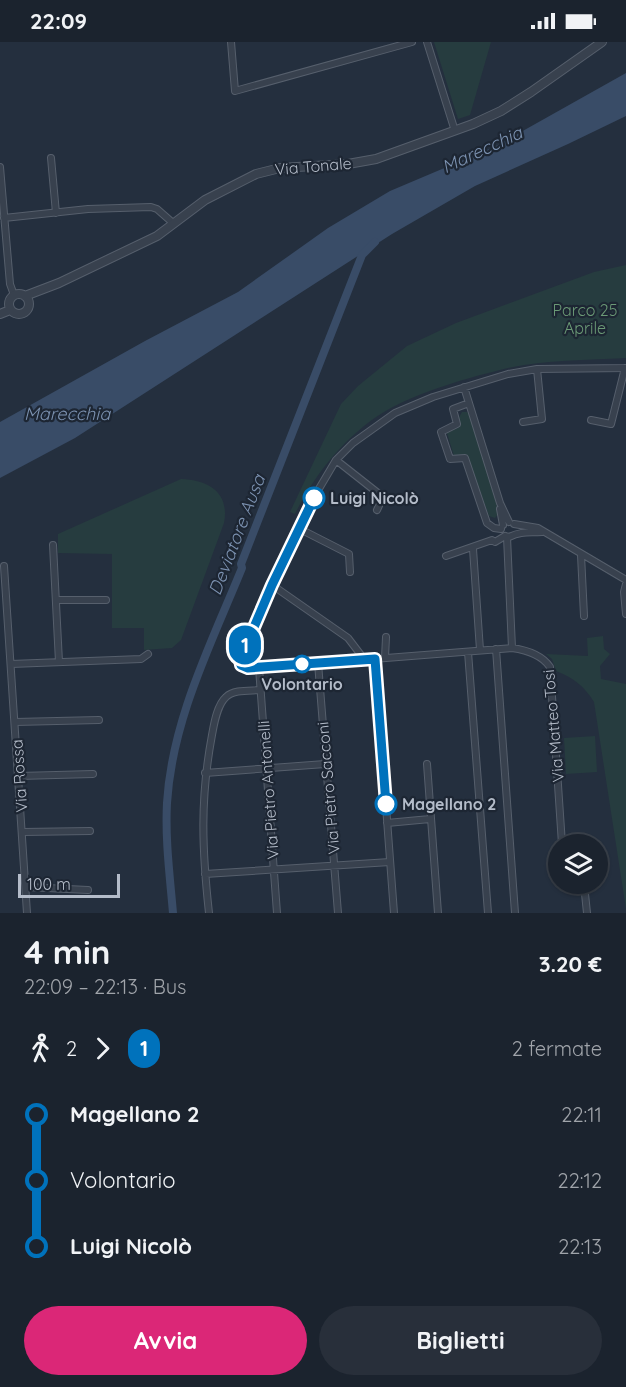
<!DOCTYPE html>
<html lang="it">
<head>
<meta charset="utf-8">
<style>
  body { margin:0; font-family:Quicksand,sans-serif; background:#282f3a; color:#f1f3f6; height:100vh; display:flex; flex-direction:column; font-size:22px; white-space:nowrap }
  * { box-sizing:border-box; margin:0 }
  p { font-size:20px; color:#a0a4aa }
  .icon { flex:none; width:33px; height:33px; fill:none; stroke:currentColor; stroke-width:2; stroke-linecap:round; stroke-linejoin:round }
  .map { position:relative; height:871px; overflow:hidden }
  .side { display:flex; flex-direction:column; background:#1b232e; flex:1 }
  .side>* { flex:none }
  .badge { padding:0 12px; border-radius:20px; font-size:21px; line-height:39px }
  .tools { position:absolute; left:548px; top:792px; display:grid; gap:12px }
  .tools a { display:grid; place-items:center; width:60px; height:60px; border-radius:50%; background:#1b232e; box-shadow:0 2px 4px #0004,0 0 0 2px #39404a; font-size:30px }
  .scale { position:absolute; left:18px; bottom:15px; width:102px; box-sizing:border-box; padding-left:6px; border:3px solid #b4bcc9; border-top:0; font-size:16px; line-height:21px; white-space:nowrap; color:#b4bcc9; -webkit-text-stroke:4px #1d2633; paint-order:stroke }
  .map>.badge { position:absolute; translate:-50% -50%; box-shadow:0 0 0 3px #fff }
  .legs { display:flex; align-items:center; gap:9px; height:66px; padding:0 24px; font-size:20px }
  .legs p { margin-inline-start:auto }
  .summary { display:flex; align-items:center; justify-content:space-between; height:102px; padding:0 24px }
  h1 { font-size:33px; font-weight:800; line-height:45px }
  .cta { display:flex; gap:12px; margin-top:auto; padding:12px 24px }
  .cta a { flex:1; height:69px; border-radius:36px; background:#db2777; color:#fff; font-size:24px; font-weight:800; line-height:69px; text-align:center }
  .cta a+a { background:#282f3a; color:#f1f3f6 }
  ul { padding:0 24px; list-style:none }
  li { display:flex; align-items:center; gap:21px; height:66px; font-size:22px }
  li i { display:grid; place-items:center; width:9px; height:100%; margin:0 8px; background:currentColor }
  li i::after { content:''; width:15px; height:15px; margin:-8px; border:4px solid; border-radius:50%; background:#1b232e }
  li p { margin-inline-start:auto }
  li:first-child i { background:linear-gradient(#0000 50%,currentColor 0) }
  li:last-child i { background:linear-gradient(currentColor 50%,#0000 0) }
  .status { display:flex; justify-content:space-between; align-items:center; height:42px; padding:0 30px; background:#1b232e; direction:ltr }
  .status svg { height:16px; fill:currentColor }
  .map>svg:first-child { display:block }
  .green { fill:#263c3f }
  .water { fill:#394c67 }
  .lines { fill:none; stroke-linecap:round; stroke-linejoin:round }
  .canal { stroke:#394c67; stroke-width:8 }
  .minor-casing { stroke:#565f6c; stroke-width:8 }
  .tertiary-casing { stroke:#565f6c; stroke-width:10 }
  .minor { stroke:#38414e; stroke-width:6 }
  .tertiary { stroke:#38414e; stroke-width:8 }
  .line-1-casing { stroke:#fff; stroke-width:14 }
  .line-1 { stroke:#0072bc; stroke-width:9 }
  .stop-1-dot { fill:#fff; stroke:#0072bc; stroke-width:3 }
  .labels { text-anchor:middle; stroke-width:4.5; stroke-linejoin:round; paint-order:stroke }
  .street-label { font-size:16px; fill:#b4bcc9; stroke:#1d2633 }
  .park-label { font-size:16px; fill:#6b9a76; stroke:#1d2633 }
  .stop-label { font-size:16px; font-weight:bold; fill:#b4bcc9; stroke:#1d2633; text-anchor:start }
  .water-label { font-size:18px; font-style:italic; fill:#7c92b1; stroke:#1d2633 }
</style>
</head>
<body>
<div class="status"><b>22:09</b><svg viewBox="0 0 49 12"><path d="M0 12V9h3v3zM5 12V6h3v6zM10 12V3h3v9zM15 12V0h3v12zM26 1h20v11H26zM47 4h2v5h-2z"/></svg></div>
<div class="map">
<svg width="626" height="871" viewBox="0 0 626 871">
  <rect width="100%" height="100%" fill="#242f3e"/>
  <path class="green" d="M 434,0 L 491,0 L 470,73 L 458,77 Z
    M 626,223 L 626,316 C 587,318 546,318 508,326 C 470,335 417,350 384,370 C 346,393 314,433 295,472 L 290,470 L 341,362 L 358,344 L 407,304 L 456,281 L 594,230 Z
    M 462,370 L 467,370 L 470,373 L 499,471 L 495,476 L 489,474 L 467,413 L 454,414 L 447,391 L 460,385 L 458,377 Z
    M 181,437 C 208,438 230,450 224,481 L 181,598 L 172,606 L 144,608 L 144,586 L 112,586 L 112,512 L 58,511 L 58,492 Z
    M 603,594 L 604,607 L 610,612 L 600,624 L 601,637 L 626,642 L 626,867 L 594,660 C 584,644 574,636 556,629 L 552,617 L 546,612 L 588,614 L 587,596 Z
    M 595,694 L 597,730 L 566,732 L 564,696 Z"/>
  <path class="water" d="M 626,31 L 626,74 L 568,102 L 475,144 L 392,192 L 75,396 L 0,436 L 0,380 L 145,299 L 238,250 L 328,186 L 390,149 L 494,105 Z"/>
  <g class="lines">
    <path class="canal" d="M 173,871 C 170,835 165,798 167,761 C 172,678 211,602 242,526 L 241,522 L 362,213 L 375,200"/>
    <g class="minor-casing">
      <path id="minor" d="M 231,0 L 235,49 L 412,0
        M 427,0 L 455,89
        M 51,116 L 56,171
        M 0,125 L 10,242 L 14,253
        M 4,176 L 88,167 L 151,165 L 157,167 L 173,181
        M 464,345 L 500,461 L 509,480
        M 469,361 L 453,367 L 457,382 L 441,390 L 450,417 L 465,416 L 487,481 L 494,486 L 501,487
        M 591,378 L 611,382 L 625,326
        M 523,380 L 542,377 L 537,327
        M 336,418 L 383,455 L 377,468
        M 500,467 L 503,483
        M 514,482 L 538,486 L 626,538
        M 298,486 L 349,512 L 350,530
        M 505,494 L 509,495 C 522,489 528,491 542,490
        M 507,495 L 512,606
        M 53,503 L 59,620
        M 473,507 L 480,608
        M 581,513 L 584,574
        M 446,514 L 492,498 L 495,500 L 505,494
        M 4,524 L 27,871
        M 626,542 L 624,550 L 626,572
        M 272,543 L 348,596 L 364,617
        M 56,558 L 106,558
        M 496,607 L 515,871
        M 468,610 L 488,871
        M 385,616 L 386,595
        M 375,617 L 394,871
        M 318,621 L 338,871
        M 11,622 L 141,617 L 148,612
        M 259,626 L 277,871
        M 15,680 L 99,678
        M 427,722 L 438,871
        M 205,731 L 325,722
        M 19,734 L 93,732
        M 387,781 L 430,777
        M 23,790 L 90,789
        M 562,802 L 550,625 C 542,613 526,608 512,606 L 259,626 L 247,626 L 241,623 L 240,618 L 307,467 L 336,418 L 353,401 L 395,371 L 433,355 L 508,332 L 537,327 L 626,326
        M 205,832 L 390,820
        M 584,842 L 587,871
        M 26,845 L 88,848
        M 209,871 C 202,807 200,757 212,693 C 214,682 217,663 226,655 C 234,647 250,649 261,648"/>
    </g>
    <g class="tertiary-casing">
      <path id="tertiary" d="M9 262a10 10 0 1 1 20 0a10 10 0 1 1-20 0Z
        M 25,254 L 59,241 L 157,194 L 205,158 L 256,132 L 280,126 L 348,122 L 376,117 L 473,82 L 501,69 L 531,50 L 602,0
        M 0,272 L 10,268"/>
    </g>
    <use href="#minor" class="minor"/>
    <use href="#tertiary" class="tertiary"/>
  </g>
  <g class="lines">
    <g class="line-1-casing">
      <path id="line-1" d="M 314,456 L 272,543 L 240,618 L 241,623 L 248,626 L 375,617 L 386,762"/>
    </g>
    <use href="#line-1" class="line-1"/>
  </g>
  <g class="stop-1-dot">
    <circle cx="314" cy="456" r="10"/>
    <circle cx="302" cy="622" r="8"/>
    <circle cx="386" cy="762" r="10"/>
  </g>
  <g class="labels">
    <g class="street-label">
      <text transform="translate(313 124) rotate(-5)" y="6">Via Tonale</text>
      <text transform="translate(553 684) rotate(-95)" y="6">Via Matteo Tosi</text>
      <text transform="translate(19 734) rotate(-94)" y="6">Via Rossa</text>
      <text transform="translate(328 746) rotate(-95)" y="6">Via Pietro Sacconi</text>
      <text transform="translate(268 748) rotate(-94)" y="6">Via Pietro Antonelli</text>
    </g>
    <g class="park-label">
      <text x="585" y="274">Parco 25<tspan x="585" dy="18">Aprile</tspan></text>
    </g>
    <g class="stop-label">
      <text x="330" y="462">Luigi Nicolò</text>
      <text x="302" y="648" text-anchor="middle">Volontario</text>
      <text x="402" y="768">Magellano 2</text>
    </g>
    <g class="water-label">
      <text transform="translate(482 108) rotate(-25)" y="6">Marecchia</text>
      <text x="67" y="378">Marecchia</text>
      <text transform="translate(237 493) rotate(-69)" y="6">Deviatore Ausa</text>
    </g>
  </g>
</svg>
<div class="tools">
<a><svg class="icon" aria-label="layers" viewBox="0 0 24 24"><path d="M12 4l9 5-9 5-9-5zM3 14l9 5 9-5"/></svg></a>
</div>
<div class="scale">100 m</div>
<b class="badge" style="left:245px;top:603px;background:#0072bc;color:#fff">1</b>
</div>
<section class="side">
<div class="summary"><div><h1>4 min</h1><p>22:09 – 22:13 · Bus</p></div><b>3.20 €</b></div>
<div class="legs"><svg class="icon" aria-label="walk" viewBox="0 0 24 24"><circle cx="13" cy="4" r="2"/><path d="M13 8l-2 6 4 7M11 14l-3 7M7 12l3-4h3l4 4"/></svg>2<svg class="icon" aria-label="forward" viewBox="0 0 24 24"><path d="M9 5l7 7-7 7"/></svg><b class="badge" style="background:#0072bc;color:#fff">1</b><p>2 fermate</p></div>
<ul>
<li><i style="color:#0072bc"></i><b>Magellano 2</b><p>22:11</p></li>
<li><i style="color:#0072bc"></i><span>Volontario</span><p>22:12</p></li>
<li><i style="color:#0072bc"></i><b>Luigi Nicolò</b><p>22:13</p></li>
</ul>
<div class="cta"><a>Avvia</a><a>Biglietti</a></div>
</section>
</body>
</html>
